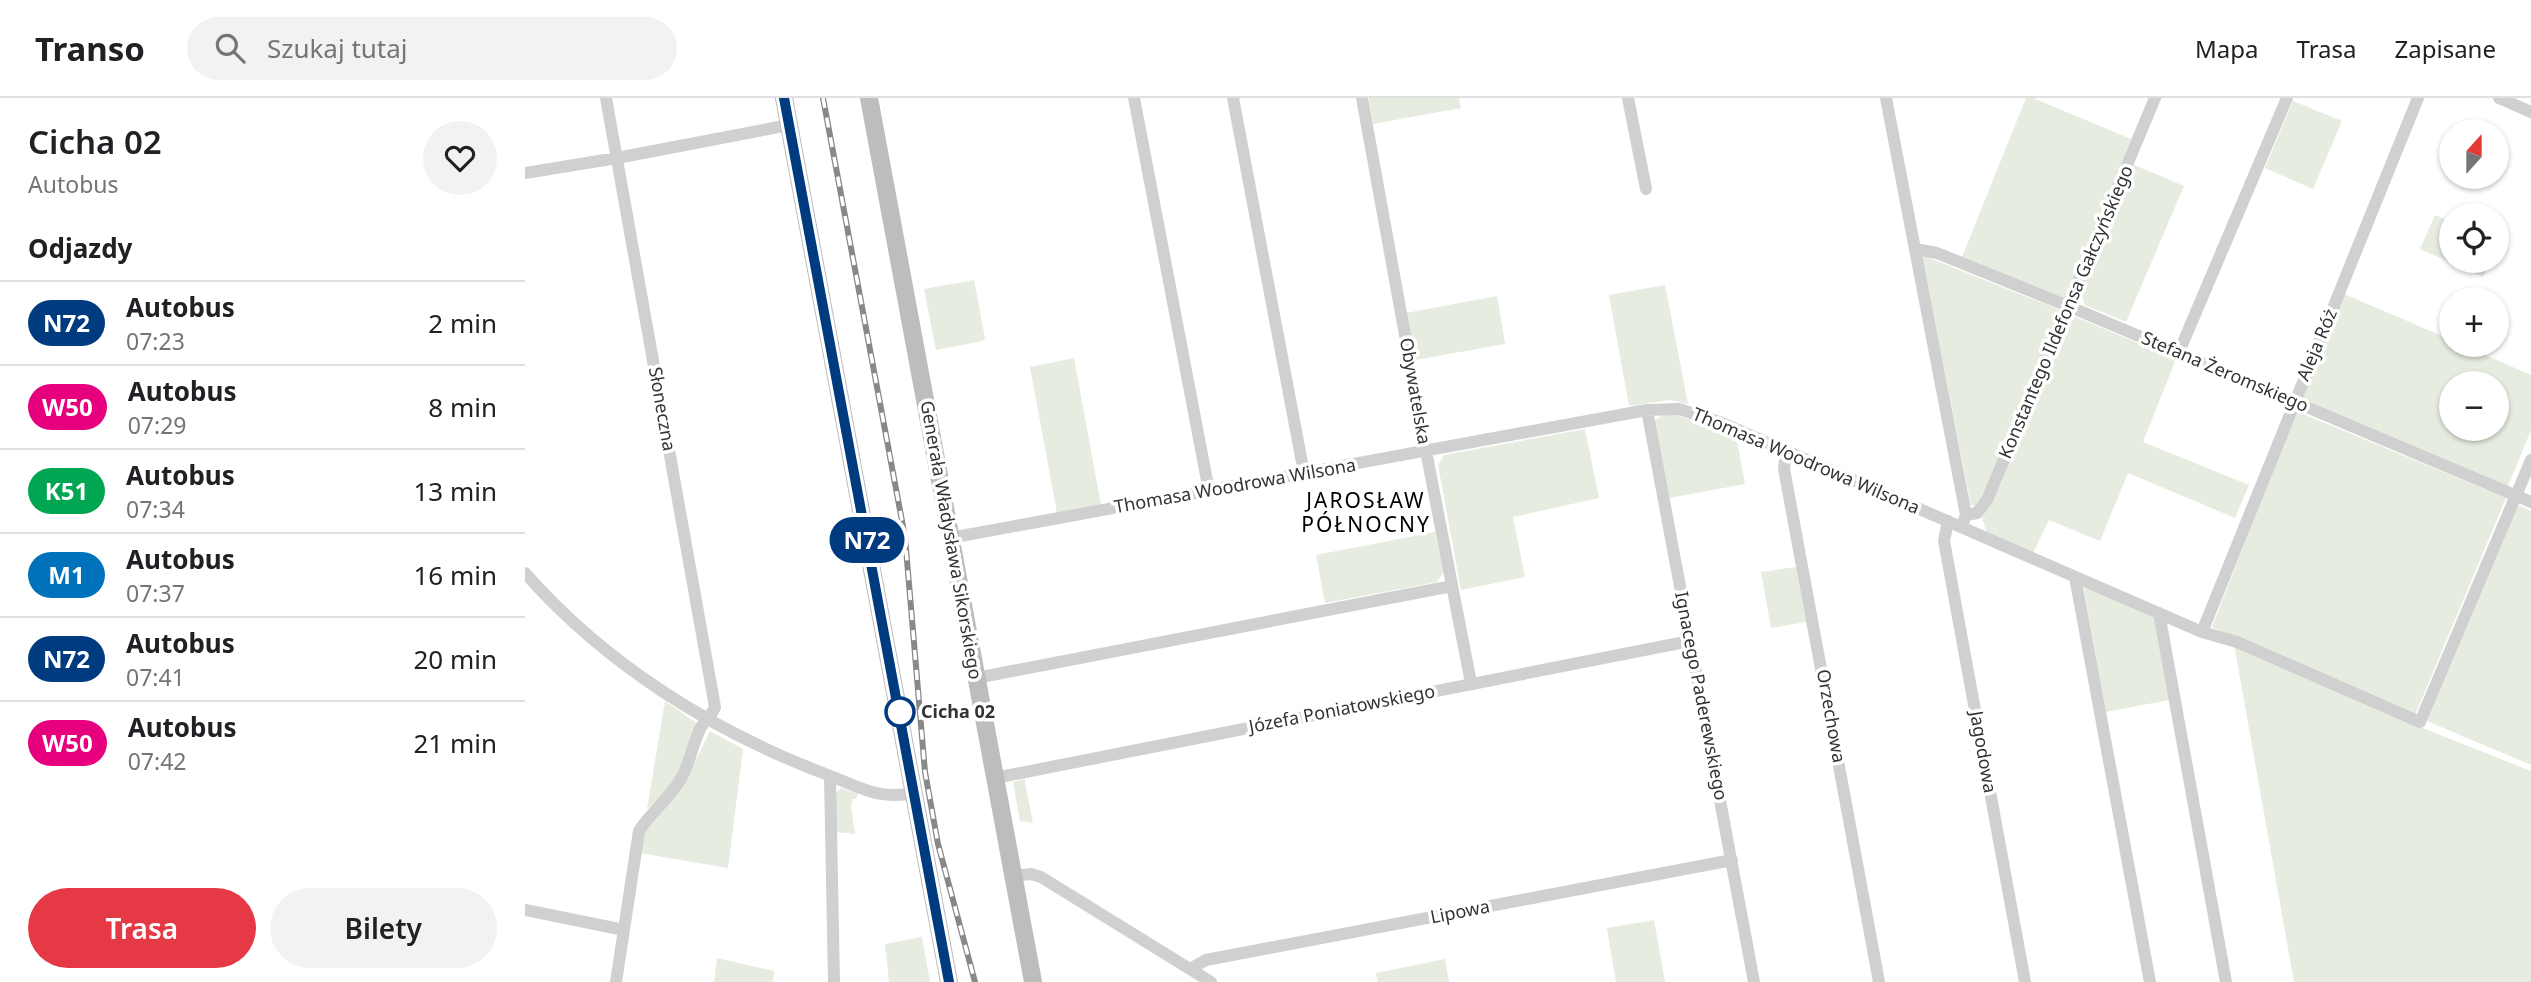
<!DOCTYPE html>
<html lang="pl">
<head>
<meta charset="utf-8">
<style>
  body { margin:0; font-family:"Noto Sans",sans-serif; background:#f2f2f2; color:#202124; height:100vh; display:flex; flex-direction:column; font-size:26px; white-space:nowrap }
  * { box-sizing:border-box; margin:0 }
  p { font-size:23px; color:#757577 }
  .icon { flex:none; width:38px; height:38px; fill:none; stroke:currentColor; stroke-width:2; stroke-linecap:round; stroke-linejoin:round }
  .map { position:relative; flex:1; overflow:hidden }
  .drawer { display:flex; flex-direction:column; background:#fff; width:525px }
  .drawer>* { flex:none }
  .badge { padding:0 14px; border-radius:23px; font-size:24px; line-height:46px }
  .needle { width:46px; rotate:21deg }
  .controls { position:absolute; left:1914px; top:21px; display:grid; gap:14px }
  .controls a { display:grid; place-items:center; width:70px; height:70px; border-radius:50%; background:#fff; box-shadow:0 2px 5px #0004; font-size:35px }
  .map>.badge { position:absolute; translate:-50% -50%; box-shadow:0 0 0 4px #fff }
  h2 { padding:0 28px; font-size:26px; line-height:63px }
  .round { display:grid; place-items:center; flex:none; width:74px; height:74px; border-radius:37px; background:#f2f2f2 }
  .head { display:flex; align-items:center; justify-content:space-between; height:119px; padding:0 28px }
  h1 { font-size:33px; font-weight:600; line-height:52px }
  .action { display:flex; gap:14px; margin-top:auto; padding:14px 28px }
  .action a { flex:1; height:80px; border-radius:42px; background:#e63946; color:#fff; font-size:28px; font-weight:600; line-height:80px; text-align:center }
  .action a+a { background:#f2f2f2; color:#202124 }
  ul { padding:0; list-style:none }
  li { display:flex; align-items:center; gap:21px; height:84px; padding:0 28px; border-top:2px solid #e0e0e0 }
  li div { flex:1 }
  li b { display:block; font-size:26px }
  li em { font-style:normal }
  li .badge { min-width:77px; font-weight:700; text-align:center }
  header { display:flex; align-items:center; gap:42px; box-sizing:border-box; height:98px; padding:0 35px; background:#fff; border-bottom:2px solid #e0e0e0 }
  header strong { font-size:33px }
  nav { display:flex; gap:38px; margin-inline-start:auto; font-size:24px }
  .search { width:490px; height:63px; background:#f2f2f2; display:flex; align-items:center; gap:18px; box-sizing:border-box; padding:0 24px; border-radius:38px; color:#757577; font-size:26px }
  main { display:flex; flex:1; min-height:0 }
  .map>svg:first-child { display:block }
  .green { fill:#e6ecdf; fill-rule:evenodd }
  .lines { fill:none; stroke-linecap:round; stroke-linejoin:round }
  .minor { stroke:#d0d0d0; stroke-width:12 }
  .secondary { stroke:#bdbdbd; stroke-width:18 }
  .rail-casing { stroke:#888; stroke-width:6 }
  .rail { stroke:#fff; stroke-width:3.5; stroke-dasharray:10; stroke-linecap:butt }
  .line-casing { stroke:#fff; stroke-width:16 }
  .line { stroke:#003b80; stroke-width:10 }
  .stop-dot { fill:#fff; stroke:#003b80; stroke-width:3.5 }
  .labels { text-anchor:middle; stroke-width:7; stroke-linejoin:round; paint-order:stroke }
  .street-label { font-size:18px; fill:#333; stroke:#fff }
  .stop-label { font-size:18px; font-weight:bold; fill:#333; stroke:#fff; text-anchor:start }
  .quarter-label { font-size:21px; letter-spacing:2px; fill:#000; stroke:#fff }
</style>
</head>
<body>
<header>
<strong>Transo</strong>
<div class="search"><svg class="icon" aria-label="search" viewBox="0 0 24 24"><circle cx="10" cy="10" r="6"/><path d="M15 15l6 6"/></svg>Szukaj tutaj</div>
<nav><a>Mapa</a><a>Trasa</a><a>Zapisane</a></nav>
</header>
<main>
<section class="drawer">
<div class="head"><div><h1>Cicha 02</h1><p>Autobus</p></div><a class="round"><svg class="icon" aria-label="heart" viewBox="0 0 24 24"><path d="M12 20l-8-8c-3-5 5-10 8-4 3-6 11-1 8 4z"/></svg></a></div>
<h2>Odjazdy</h2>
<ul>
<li><span class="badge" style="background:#003b80;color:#fff">N72</span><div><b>Autobus</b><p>07:23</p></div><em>2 min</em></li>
<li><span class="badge" style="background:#e6007e;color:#fff">W50</span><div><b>Autobus</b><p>07:29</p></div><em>8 min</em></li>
<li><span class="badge" style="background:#00a651;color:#fff">K51</span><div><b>Autobus</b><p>07:34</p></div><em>13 min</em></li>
<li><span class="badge" style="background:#0072bc;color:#fff">M1</span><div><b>Autobus</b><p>07:37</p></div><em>16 min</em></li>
<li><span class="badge" style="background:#003b80;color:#fff">N72</span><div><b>Autobus</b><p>07:41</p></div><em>20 min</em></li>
<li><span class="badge" style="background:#e6007e;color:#fff">W50</span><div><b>Autobus</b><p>07:42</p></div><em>21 min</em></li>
</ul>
<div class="action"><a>Trasa</a><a>Bilety</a></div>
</section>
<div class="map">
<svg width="2006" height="884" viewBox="0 0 2006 884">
  <rect width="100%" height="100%" fill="#fff"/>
  <path class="green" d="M 844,0 L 934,0 L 936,10 L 848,26 Z
    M 1501,0 L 1508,0 L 1606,41 L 1540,202 L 1437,159 Z
    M 1768,3 L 1817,23 L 1788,91 L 1740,70 Z
    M 1609,67 L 1659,88 L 1601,224 L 1560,207 L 1555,195 Z
    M 1910,117 L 1927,124 L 1927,163 L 1965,163 L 1958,179 L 1895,151 Z
    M 1397,157 L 1535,212 L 1454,407 L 1446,408 Z
    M 449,182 L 460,240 L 458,243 L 411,252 L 399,191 Z
    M 1140,187 L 1163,306 L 1145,302 L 1104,308 L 1084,197 Z
    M 1819,196 L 1927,242 L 1927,247 L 1937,247 L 2006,277 L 2006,332 L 1983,388 L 1774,299 ZM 1927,285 L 1972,285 L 1972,331 L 1927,331 Z
    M 972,198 L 980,246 L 890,262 L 881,215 Z
    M 1548,218 L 1651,261 L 1618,344 L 1724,387 L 1710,420 L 1603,375 L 1575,443 L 1524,422 L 1508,455 L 1462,436 L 1457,420 L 1541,221 Z
    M 549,260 L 576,407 L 532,415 L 505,269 Z
    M 1771,313 L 1981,400 L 1890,617 L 1687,529 Z
    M 1148,316 L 1211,338 L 1220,386 L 1144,400 L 1129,323 L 1138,317 Z
    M 1060,331 L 1074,400 L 988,419 L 1000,479 L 936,492 L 913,367 L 919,357 Z
    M 1993,407 L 2006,413 L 2006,667 L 1902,623 Z
    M 910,434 L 919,474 L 912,484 L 800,505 L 791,457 Z
    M 1271,469 L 1281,524 L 1246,530 L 1236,474 Z
    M 1558,486 L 1628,514 L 1644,602 L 1581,614 Z
    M 1709,546 L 1890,627 L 2006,673 L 2006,884 L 1769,884 Z
    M 140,603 L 173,626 C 160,658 150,691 122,711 Z
    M 185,633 L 218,651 L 203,770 L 115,755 L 119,730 L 159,686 Z
    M 500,681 L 500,685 L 508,725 L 495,723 L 488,684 Z
    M 316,690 L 333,696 L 331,701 L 328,701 L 326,708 L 330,736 L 310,734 L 310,696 Z
    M 1129,822 L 1140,884 L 1091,884 L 1082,830 Z
    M 397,839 L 405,884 L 364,884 L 360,846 Z
    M 192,860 L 249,873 L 248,884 L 189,884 Z
    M 920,861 L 924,884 L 853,884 L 851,875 Z"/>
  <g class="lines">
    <path class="minor" d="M 81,0 L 190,609 C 187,618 179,623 175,631 C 167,648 165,666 155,682 C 144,701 126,714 114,733 L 91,884
      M 609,0 L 684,393
      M 708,0 L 779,375
      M 837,0 L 901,353 L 946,585
      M 1103,0 L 1121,91
      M 1361,0 L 1441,417 L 1438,425
      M 1974,0 L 2006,14
      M 0,75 L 92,60 L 264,27
      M 1391,151 L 1412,155 L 1543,208 L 2006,404
      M 1654,254 L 1762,0
      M 1122,312 L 1229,884
      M 1261,352 L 1259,371 L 1354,884
      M 1441,417 L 1452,415 L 1462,402 L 1630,0
      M 1423,423 L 1419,443 L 1500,884
      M 425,440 L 1122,312 L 1154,311 L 1197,325 L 1677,534 L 1712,544 L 1895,624 L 2006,362
      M 0,475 C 81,567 189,634 303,677 C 337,690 353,702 390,695
      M 1550,479 L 1625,884
      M 1634,515 L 1701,884
      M 1677,534 L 1893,0
      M 451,580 L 927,488
      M 305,678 L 309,884
      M 470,680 L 1165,543
      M 488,778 L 506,776 L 516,779 L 686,884
      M 0,812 L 99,832
      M 665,871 L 681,862 L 1207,762"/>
    <path class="secondary" d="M 259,0 L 424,884
      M 344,0 L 508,884"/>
    <g class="rail-casing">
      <path id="rail" d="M 298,0 L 380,439 L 400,674 L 413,746 L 450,884"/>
    </g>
    <use href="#rail" class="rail"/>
  </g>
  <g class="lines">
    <g class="line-casing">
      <path id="line" d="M 259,0 L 424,884"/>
    </g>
    <use href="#line" class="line"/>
  </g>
  <circle class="stop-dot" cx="375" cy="614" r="14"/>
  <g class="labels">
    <g class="street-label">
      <text transform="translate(1541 214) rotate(-67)" y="6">Konstantego Ildefonsa Gałczyńskiego</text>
      <text transform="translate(1792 247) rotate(-67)" y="6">Aleja Róż</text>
      <text transform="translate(1700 274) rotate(23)" y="6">Stefana Żeromskiego</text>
      <text transform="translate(890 293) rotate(80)" y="6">Obywatelska</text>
      <text transform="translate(137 311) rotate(80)" y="6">Słoneczna</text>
      <text transform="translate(1281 363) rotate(23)" y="6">Thomasa Woodrowa Wilsona</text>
      <text transform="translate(710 388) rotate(-10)" y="6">Thomasa Woodrowa Wilsona</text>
      <text transform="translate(426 442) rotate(80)" y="6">Generała Władysława Sikorskiego</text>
      <text transform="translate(1176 598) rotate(79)" y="6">Ignacego Paderewskiego</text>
      <text transform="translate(817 611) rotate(-11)" y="6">Józefa Poniatowskiego</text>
      <text transform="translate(1306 618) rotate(80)" y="6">Orzechowa</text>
      <text transform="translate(1458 654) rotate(80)" y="6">Jagodowa</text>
      <text transform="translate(935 814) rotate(-11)" y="6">Lipowa</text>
    </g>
    <g class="stop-label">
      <text x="396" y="620">Cicha 02</text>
    </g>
    <g class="quarter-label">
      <text x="841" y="410">JAROSŁAW<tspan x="841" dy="24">PÓŁNOCNY</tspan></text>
    </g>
  </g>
</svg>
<div class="controls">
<a><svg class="needle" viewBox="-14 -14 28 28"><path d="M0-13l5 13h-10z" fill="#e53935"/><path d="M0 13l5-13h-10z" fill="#757577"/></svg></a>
<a><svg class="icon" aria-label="locate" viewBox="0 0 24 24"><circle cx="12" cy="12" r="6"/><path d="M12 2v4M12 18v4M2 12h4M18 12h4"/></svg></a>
<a>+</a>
<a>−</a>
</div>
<b class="badge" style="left:342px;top:442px;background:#003b80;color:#fff">N72</b>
</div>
</main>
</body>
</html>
